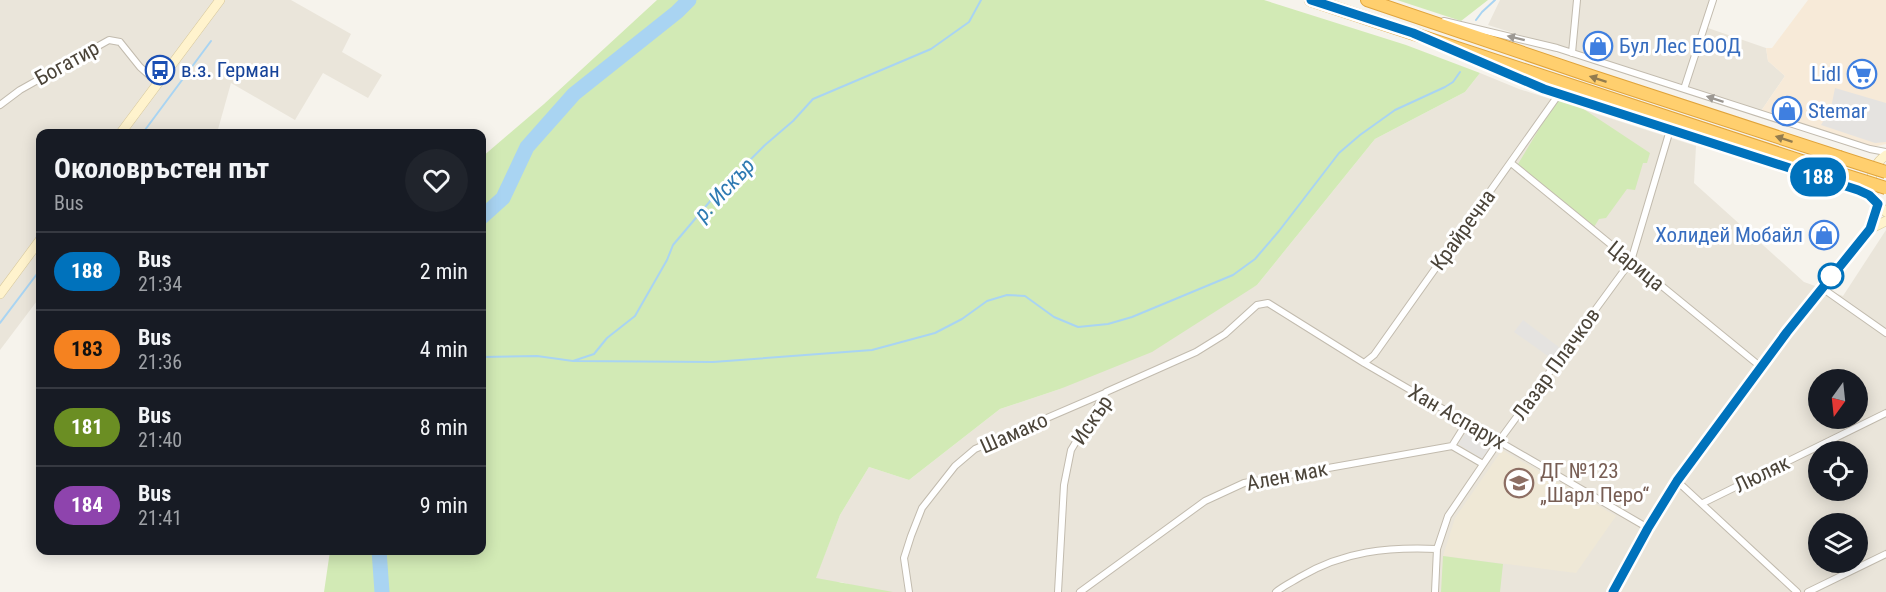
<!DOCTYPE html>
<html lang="en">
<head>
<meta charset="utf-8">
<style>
  body { margin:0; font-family:"Roboto Condensed",sans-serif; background:#20242c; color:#f1f3f6; height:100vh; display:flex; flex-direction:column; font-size:22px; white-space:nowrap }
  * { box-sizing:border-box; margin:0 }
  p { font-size:20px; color:#9ea1a6 }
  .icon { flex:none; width:33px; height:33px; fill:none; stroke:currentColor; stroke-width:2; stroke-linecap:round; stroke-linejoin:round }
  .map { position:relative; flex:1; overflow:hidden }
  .sheet { position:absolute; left:36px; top:129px; width:450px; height:426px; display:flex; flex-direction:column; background:#171b24; border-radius:12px; box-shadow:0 3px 15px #0003 }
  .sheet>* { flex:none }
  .badge { padding:0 12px; border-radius:20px; font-size:21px; line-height:39px }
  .needle { width:39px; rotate:195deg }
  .controls { position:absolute; left:1808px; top:369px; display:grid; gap:12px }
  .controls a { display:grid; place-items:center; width:60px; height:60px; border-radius:50%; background:#171b24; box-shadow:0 3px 15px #0003; font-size:30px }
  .map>.badge { position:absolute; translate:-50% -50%; box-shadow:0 0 0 3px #fff }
  .round { display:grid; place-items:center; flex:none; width:63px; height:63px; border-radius:32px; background:#20242c }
  .headline { display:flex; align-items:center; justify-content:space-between; height:102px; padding:0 18px }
  h1 { font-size:28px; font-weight:700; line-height:45px }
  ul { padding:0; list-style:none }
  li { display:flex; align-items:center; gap:18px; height:78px; padding:0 18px; border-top:2px solid #363941 }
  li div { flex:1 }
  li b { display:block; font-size:22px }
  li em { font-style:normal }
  li .badge { min-width:66px; font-weight:700; text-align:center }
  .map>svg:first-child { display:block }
  .residential { fill:#eae5da; fill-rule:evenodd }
  .commercial { fill:#f7ead8 }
  .education { fill:#efe8d6 }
  .green { fill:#d2eab5 }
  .parking { fill:#e5e3e0 }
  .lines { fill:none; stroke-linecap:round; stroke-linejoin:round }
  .stream { stroke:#a9d4f2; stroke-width:2 }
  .river { stroke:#a9d4f2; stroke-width:15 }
  .street-casing { stroke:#c2bbae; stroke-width:8 }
  .secondary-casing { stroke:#d6c79b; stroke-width:10 }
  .highway-casing { stroke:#e0a43c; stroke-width:14 }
  .street { stroke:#fff; stroke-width:6 }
  .secondary { stroke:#fff3cd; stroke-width:9 }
  .highway { stroke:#ffcf6e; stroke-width:12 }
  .highway-bridge-casing { stroke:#e0a43c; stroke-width:14; stroke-linecap:butt }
  .highway-bridge { stroke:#ffcf6e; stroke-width:12 }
  .oneway { fill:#9c9892 }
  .oneway2 { fill:#937c4e }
  .line-casing { stroke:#fff; stroke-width:14 }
  .line { stroke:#0072bc; stroke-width:9 }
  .stop-dot { fill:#fff; stroke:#0072bc; stroke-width:3 }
  .labels { text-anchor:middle; stroke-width:6; stroke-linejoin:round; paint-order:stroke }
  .shop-label { font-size:21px; fill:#366cbe; stroke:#fff; text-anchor:start }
  .street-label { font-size:21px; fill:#4b4439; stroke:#fff }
  .transit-label { font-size:21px; fill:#164399; stroke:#fff; text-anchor:start }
  .education-label { font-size:21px; fill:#785e54; stroke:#fff; text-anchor:start }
  .water-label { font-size:22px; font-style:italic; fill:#2e7ab2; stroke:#fff }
</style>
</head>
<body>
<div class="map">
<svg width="1886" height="592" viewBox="0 0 1886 592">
  <rect width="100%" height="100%" fill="#f6f3ec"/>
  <path class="residential" d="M 0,0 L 291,0 L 351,34 L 342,52 L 382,75 L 368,98 L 323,73 L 295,120 L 231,83 L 217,133 L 40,134 L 40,297 L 0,350 Z
    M 1500,0 L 1713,0 L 1705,27 L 1766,48 L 1768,61 L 1785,76 L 1761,111 L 1488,25 Z
    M 1480,73 L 1519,89 L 1696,146 L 1694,183 L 1804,282 L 1843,296 L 1886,230 L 1886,592 L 875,592 L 841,582 L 813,584 L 840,515 L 869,467 L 909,480 L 1000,409 L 1060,389 L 1257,285 L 1375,139 L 1465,92 ZM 1818,380 L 1857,380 L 1857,418 L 1818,418 ZM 1818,452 L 1857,452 L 1857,490 L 1818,490 ZM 1818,524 L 1857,524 L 1857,562 L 1818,562 Z"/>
  <path class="commercial" d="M 1808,0 L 1886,0 L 1886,144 L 1873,147 L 1761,111 L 1785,76 L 1768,61 L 1766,48 L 1772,48 Z"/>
  <path class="education" d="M 1502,450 L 1616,516 L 1576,573 L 1443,556 L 1455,518 Z"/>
  <path class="green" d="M 657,0 L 1264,0 L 1406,45 L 1480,73 L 1465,92 L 1375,139 L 1257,285 L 1152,352 L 1060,389 L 1000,409 L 909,480 L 869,467 L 840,515 L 816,578 L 893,592 L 324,592 L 330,551 L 482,550 L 482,157 L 544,104 Z
    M 1397,0 L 1488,0 L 1461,21 Z
    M 1557,99 L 1576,104 L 1650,153 L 1647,163 L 1643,163 L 1635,190 L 1627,189 L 1606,218 L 1599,219 L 1594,227 L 1519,167 L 1518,164 Z
    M 1443,556 L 1503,564 L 1500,592 L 1441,592 Z"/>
  <path class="parking" d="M 1835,88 L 1886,103 L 1886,142 L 1875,143 L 1821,125 L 1831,108 Z
    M 1523,320 L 1560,348 L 1552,359 L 1514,332 Z
    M 1469,428 L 1495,443 L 1484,460 L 1458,444 Z"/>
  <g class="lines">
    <path class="stream" d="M 1476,20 L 1482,12 L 1495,0
      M 142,134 L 211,41
      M 0,323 L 40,270
      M 482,357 L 537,356 L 573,361 L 594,354 L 607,338 L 635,316 L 667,260 L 673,245 L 717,193 L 765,145 L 793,121 L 813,99 L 931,49 L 969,22 L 981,0
      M 573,361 L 713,362 L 872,350 L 935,333 L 962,319 L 987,301 L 1007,295 L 1025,296 L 1054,317 L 1078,327 L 1108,324 L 1132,317 L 1233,275 L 1255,259 L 1279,231 L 1339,153 L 1360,135 L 1395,110 L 1445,87 L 1453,82 L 1460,72"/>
    <path class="river" d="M 482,217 L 503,198 L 527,147 L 574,94 L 677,12 L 689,0
      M 379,550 L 382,592"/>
    <g class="street-casing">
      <path id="street" d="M 1444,21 L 1557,48 L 1870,149 L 1886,152
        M 1572,53 L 1577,0
        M 1471,58 L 1544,89 L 1858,190 L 1874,199
        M 1684,89 L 1713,0
        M 0,105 L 20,90 L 109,40 L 120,42 L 140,67 L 158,83
        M 1511,163 L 1761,367
        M 1822,288 L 1886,333
        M 1364,363 L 1374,355 L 1559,94
        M 1452,446 L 1483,464
        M 1452,446 L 1467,422
        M 1677,481 L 1797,592
        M 1703,503 L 1886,413
        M 909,592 L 904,558 L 911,536 L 922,508 L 955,466 L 975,449 L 1105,393
        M 1058,592 L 1064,485 L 1071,450 L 1106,392 L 1196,352 L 1225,334 L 1257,305 L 1268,303 L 1364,363 L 1648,528
        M 1080,592 L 1205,501 L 1244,483 L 1452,446
        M 1276,592 C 1283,586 1292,582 1300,577 C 1344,551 1387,547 1437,549
        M 1435,592 L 1437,549 L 1448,516 L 1499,441 L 1631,261 L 1670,130
        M 1808,592 L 1886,554"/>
    </g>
    <g class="secondary-casing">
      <path id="secondary" d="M 120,134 L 220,0
        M 1886,155 C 1866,170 1867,197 1886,212
        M 1870,229 L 1886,221
        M 0,294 L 40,240
        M 1613,592 L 1648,528 L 1677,481 L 1787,332 L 1870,229 L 1878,205"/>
    </g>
    <g class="highway-casing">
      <path id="highway" d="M 1311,0 L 1835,172
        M 1367,0 L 1588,75 L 1839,157"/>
    </g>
    <use href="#street" class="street"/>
    <use href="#secondary" class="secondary"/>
    <use href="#highway" class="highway"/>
    <g class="highway-bridge-casing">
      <path id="highway-bridge" d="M 1839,157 L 1886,172
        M 1835,172 L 1886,188"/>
    </g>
    <use href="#highway-bridge" class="highway-bridge"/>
  </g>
  <defs><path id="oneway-solid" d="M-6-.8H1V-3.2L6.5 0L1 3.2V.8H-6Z" transform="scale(1.5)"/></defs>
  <g class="oneway">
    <use href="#oneway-solid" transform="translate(1516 38) rotate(-166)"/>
    <use href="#oneway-solid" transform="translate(1715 99) rotate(-162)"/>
  </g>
  <g class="oneway2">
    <use href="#oneway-solid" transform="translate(1598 79) rotate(-162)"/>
    <use href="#oneway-solid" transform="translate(1784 139) rotate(-162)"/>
  </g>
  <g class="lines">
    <g class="line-casing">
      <path id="line" d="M 1311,0 L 1413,33 L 1544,89 L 1858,190 L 1869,195 L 1878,204 L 1870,229 L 1787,332 L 1677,481 L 1648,528 L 1613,592"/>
    </g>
    <use href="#line" class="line"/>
  </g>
  <defs>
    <g id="shop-ring" transform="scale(1.5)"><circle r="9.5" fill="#fff" stroke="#3f7fe0" stroke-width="1.5"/><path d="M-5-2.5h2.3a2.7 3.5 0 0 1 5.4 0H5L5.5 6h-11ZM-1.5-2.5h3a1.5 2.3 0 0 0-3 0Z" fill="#3f7fe0"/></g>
    <g id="bus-ring" transform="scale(1.5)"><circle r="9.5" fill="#fff" stroke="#1a4fb4" stroke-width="1.5"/><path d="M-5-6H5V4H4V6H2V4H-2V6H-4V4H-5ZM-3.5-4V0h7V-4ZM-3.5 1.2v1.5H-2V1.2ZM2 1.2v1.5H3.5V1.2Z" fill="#1a4fb4"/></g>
    <g id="supermarket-ring" transform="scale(1.5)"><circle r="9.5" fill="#fff" stroke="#3f7fe0" stroke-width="1.5"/><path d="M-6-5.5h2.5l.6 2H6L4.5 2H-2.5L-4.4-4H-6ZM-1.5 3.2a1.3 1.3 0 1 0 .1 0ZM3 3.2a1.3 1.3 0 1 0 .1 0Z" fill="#3f7fe0"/></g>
    <g id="school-ring" transform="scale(1.5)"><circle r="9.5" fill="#fff" stroke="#8d6e63" stroke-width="1.5"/><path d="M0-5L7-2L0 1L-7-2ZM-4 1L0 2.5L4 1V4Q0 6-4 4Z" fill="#8d6e63"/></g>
  </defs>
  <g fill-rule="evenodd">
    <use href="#shop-ring" x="1598" y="46"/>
    <use href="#bus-ring" x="160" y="70"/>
    <use href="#supermarket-ring" x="1862" y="74"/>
    <use href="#shop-ring" x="1787" y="111"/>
    <use href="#shop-ring" x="1824" y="235"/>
    <use href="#school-ring" x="1519" y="483"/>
  </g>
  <circle class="stop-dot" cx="1831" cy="276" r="12"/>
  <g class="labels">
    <g class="shop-label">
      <text x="1619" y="53">Бул Лес ЕООД</text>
      <text x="1841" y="81" text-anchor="end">Lidl</text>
      <text x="1808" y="118">Stemar</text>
      <text x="1803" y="242" text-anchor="end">Холидей Мобайл</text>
    </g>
    <g class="street-label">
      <text transform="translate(67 63) rotate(-29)" y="7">Богатир</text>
      <text transform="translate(1463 230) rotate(-54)" y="7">Крайречна</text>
      <text transform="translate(1636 266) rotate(39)" y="7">Царица</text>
      <text transform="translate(1556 364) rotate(-54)" y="7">Лазар Плачков</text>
      <text transform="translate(1457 417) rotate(30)" y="7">Хан Аспарух</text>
      <text transform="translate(1092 420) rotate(-56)" y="7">Искър</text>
      <text transform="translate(1014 433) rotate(-24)" y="7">Шамако</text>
      <text transform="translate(1762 474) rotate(-26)" y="7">Люляк</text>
      <text transform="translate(1287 476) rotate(-11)" y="7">Ален мак</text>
    </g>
    <g class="transit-label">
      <text x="181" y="77">в.з. Герман</text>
    </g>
    <g class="education-label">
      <text x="1540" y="478">ДГ №123<tspan x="1540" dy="24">„Шарл Перо“</tspan></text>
    </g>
    <g class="water-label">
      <text transform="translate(724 189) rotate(-47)" y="8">р. Искър</text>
    </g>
  </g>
</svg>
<div class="controls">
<a><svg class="needle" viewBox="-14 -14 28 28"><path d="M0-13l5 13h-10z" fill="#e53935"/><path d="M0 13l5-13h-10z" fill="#9ea1a6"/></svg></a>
<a><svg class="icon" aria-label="locate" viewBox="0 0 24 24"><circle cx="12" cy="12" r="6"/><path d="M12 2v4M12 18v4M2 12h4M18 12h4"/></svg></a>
<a><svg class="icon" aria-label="layers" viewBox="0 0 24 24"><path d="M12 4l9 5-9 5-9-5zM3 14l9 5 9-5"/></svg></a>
</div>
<b class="badge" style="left:1818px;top:177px;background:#0072bc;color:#fff">188</b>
<section class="sheet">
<div class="headline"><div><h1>Околовръстен път</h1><p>Bus</p></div><a class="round"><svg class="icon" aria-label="heart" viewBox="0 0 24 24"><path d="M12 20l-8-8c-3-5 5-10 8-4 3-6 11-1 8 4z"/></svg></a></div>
<ul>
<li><span class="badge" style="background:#0072bc;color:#fff">188</span><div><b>Bus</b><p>21:34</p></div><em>2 min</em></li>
<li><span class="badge" style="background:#f58220;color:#111">183</span><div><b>Bus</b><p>21:36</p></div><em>4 min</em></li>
<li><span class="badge" style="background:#6b8e23;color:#fff">181</span><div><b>Bus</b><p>21:40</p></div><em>8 min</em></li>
<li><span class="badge" style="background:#8e44ad;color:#fff">184</span><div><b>Bus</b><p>21:41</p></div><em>9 min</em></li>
</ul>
</section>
</div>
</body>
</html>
